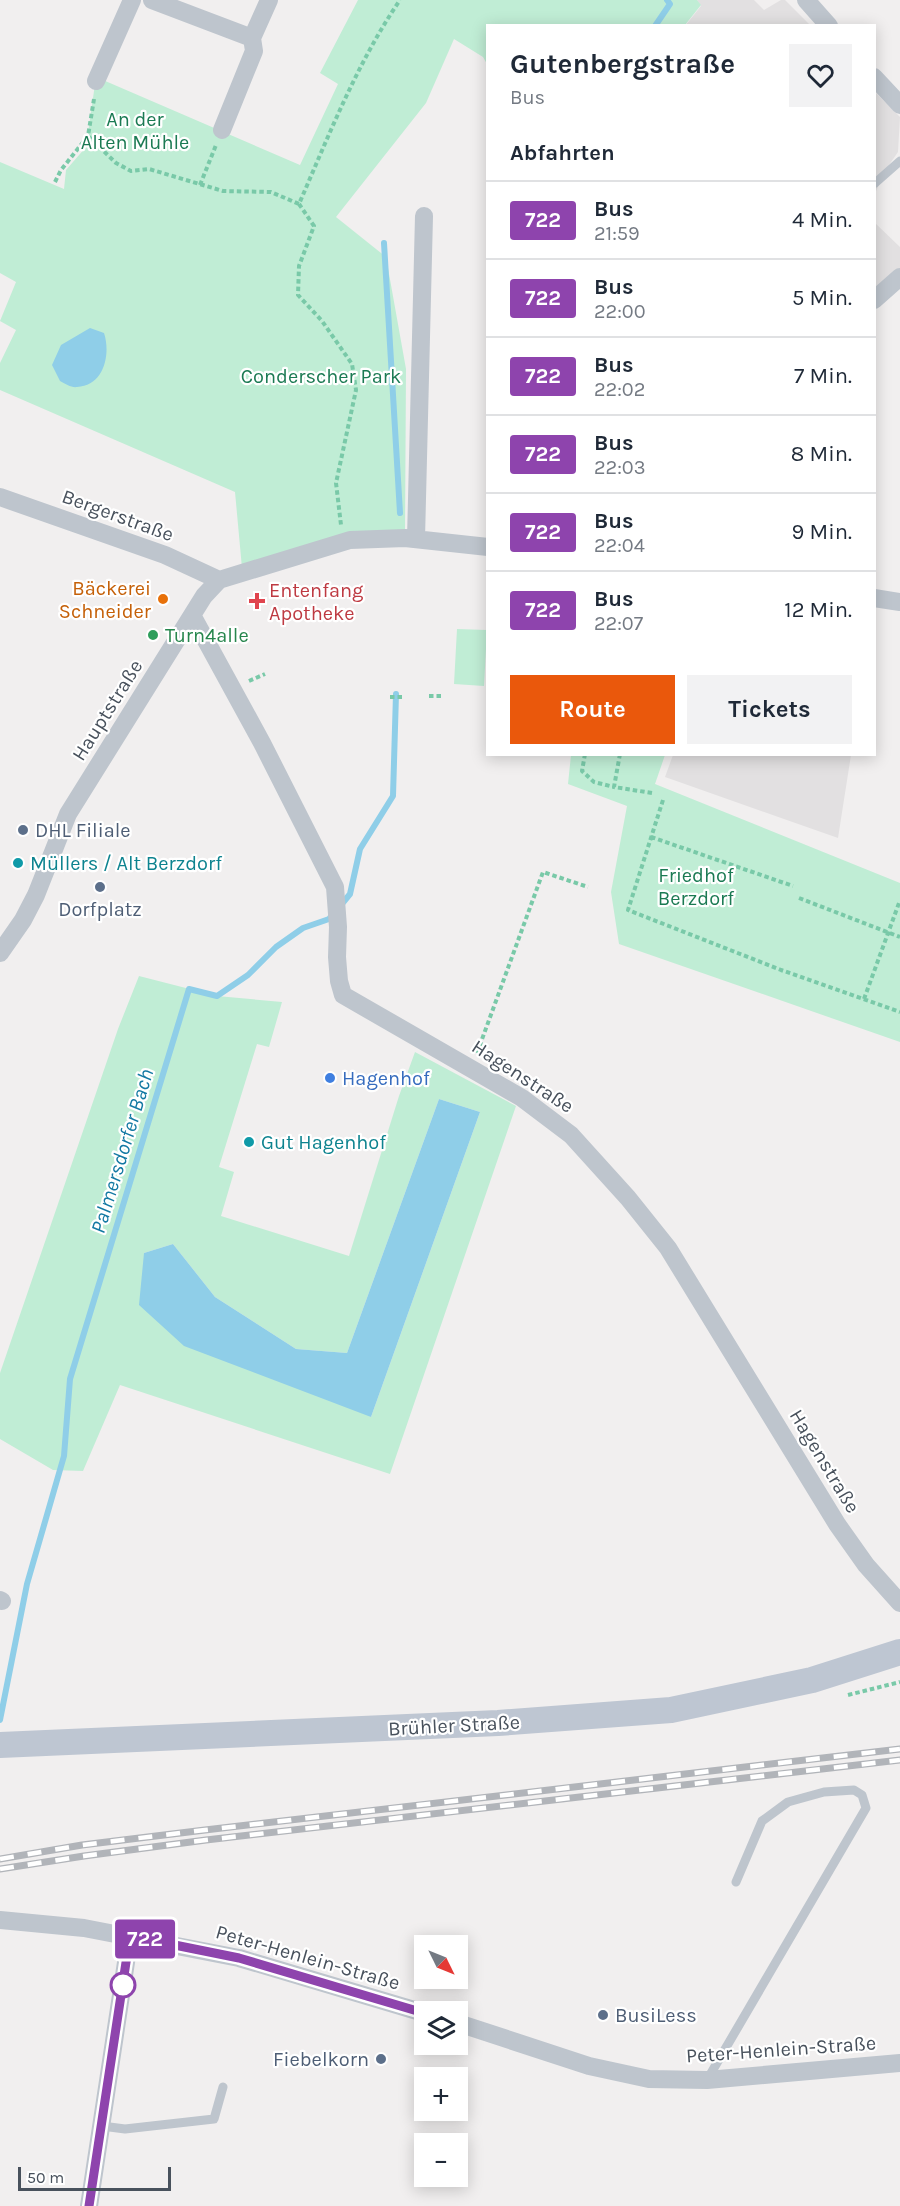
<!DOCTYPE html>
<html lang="de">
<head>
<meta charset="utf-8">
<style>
  body { margin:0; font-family:Karla,sans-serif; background:#f2f2f3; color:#1f2937; height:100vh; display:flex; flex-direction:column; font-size:22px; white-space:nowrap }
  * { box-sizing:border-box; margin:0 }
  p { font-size:20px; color:#747a83 }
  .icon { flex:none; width:33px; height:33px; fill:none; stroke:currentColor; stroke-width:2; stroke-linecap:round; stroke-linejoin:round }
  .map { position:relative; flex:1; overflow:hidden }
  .sheet { position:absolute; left:486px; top:24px; width:390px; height:732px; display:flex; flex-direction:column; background:#fff; border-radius:0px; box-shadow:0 3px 15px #0003 }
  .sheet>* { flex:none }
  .badge { padding:0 12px; border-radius:4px; font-size:21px; line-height:39px }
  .needle { width:39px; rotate:133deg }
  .fabs { position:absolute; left:414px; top:1935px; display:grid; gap:12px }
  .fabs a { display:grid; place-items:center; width:54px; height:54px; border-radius:0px; background:#fff; box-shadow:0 3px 15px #0003; font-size:30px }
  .scale { position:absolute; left:18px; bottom:15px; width:153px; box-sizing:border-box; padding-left:6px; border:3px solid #48515c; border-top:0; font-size:16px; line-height:21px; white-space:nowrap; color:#48515c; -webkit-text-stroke:4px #fff; paint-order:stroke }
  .map>.badge { position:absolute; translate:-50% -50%; box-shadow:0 0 0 3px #fff }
  h2 { padding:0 24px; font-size:22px; line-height:54px }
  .round { display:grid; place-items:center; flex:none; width:63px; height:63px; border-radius:0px; background:#f2f2f3 }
  .headline { display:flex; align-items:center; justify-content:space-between; height:102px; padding:0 24px }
  h1 { font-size:28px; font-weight:700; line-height:45px }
  .action { display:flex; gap:12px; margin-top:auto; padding:12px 24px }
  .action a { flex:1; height:69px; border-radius:0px; background:#ea580c; color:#fff; font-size:24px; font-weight:700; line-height:69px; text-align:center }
  .action a+a { background:#f2f2f3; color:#1f2937 }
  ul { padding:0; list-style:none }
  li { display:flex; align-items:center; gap:18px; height:78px; padding:0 24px; border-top:2px solid #e0e1e3 }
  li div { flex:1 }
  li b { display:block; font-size:22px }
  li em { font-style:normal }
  li .badge { min-width:66px; font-weight:700; text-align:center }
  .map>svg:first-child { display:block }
  .education { fill:#e2e0e1 }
  .green { fill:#c0edd5; fill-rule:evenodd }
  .water { fill:#8fcee8 }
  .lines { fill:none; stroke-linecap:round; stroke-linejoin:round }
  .stream { stroke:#8fcee8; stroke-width:6 }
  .path { stroke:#79c9a8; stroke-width:4; stroke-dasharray:4.5 3; stroke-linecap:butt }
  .service { stroke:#bec5cd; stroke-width:9 }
  .minor { stroke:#bec5cd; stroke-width:18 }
  .secondary { stroke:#bec6d2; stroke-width:26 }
  .rail-casing { stroke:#b1b4b9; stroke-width:7 }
  .rail { stroke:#fff; stroke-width:4.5; stroke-dasharray:14; stroke-linecap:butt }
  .line-casing { stroke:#fff; stroke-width:14 }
  .line { stroke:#8e44ad; stroke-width:9 }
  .food-dot { fill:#e8710a; stroke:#fff; stroke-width:2 }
  .health-dot { fill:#e0444e; stroke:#fff; stroke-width:2 }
  .leisure-dot { fill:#2e9e5b; stroke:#fff; stroke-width:2 }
  .service-dot { fill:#5c6f8a; stroke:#fff; stroke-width:2 }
  .culture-dot { fill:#0f9aa8; stroke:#fff; stroke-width:2 }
  .shop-dot { fill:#3f7fe0; stroke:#fff; stroke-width:2 }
  .stop-dot { fill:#fff; stroke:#8e44ad; stroke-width:3 }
  .labels { text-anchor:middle; stroke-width:4.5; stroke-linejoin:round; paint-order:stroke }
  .park-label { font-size:20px; fill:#1b7a53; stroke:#fff }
  .street-label { font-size:20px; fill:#48515c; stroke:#fff }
  .food-label { font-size:20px; fill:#c56008; stroke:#fff; text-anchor:end }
  .health-label { font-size:20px; fill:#be3a42; stroke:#fff; text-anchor:start }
  .leisure-label { font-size:20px; fill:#27864d; stroke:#fff; text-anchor:start }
  .service-label { font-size:20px; fill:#4e5e75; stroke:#fff; text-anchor:start }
  .culture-label { font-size:20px; fill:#0d838f; stroke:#fff; text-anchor:start }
  .shop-label { font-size:20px; fill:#366cbe; stroke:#fff; text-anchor:start }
  .water-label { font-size:21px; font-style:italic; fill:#1379a3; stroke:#fff }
</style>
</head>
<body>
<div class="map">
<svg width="900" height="2206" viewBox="0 0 900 2206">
  <rect width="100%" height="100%" fill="#f1efef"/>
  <path class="education" d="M 697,0 L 754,0 L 764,10 L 781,0 L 785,0 L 810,25 L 685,26 L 701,6 Z
    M 874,91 L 900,117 L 898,152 L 889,165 L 875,193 Z
    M 874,222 L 900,247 L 900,277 L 874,300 Z
    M 673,755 L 851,755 L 838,838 L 665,777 Z"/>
  <path class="green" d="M 358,0 L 697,0 L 701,5 L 685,25 L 488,26 L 487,64 L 483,57 L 454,39 L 426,103 L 336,217 L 386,257 L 406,369 L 405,535 L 242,568 L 235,492 L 0,390 L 0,363 L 16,330 L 0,321 L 16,282 L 0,273 L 0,162 L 64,189 L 66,170 L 86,147 L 96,77 L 300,165 L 338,84 L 320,73 Z
    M 457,629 L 487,630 L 484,686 L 454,684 Z
    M 571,755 L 665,755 L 655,784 L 900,883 L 900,1042 L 619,944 L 611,892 L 627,806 L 568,784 Z
    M 139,976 L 217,996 L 282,1002 L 269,1047 L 257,1044 L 219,1167 L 234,1172 L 221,1216 L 349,1256 L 399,1096 L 415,1052 L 516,1106 L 390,1474 L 120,1385 L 83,1471 L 53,1470 L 0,1439 L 0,1373 L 118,1029 ZM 439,1099 L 480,1112 L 371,1417 L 144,1253 L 173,1244 L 215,1297 L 296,1349 L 347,1353 Z"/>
  <path class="water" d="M 90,328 L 104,333 C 111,354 104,386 77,387 C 72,388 65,384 60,381 L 52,365 L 61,345 Z
    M 439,1099 L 480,1112 L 371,1417 L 184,1346 L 139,1305 L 144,1253 L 173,1244 L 215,1297 L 296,1349 L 347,1353 Z"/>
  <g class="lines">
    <path class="stream" d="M 655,26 L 670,4 L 667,0
      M 384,243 L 400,513
      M 341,905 L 350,894 L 360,849 L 393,796 L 396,694
      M 0,1720 L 27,1584 L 64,1456 L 70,1379 L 189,989 L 217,996 L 248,975 L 276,947 L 303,928 L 329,919 L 332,915"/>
    <path class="path" d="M 94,99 L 88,136 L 116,163 L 131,171 L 149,169 L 223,191 L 271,192 L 299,204 C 329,135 357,63 400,0
      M 55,182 L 61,170 L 88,136
      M 200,185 L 216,145
      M 299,204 L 314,226 L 299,266 L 298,295 L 322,321 L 352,364 L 356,390 L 336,483 L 341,525
      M 249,681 L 265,674
      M 429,696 L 442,696
      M 390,697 L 405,697
      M 585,754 L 582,771 L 594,782 L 614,787
      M 620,754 L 614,787 L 652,793
      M 663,800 L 628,910 L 781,970 L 900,1012
      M 651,837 L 793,886
      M 799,898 L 900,937
      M 864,999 L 899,903
      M 477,1053 L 543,872 L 588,887
      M 848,1695 L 900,1682"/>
    <path class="service" d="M 874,184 L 900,161
      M 707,2080 L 866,1808 L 862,1795 L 854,1790 L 824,1792 L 788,1802 L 762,1821 L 736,1882
      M 102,2126 L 125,2129 L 214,2119 L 223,2087"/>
    <path class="minor" d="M 152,0 L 252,38
      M 806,0 L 829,26
      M 874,77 L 900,105
      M 96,81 L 132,0
      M 222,130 L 254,51 L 252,38 L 269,0
      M 874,300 L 900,277
      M 0,497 L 165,555 L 219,580
      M 416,539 L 424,216
      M 874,598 L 900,602
      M 192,615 L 262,743 L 335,887 L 338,927 L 337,957 L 339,981 L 343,995 L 522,1098 L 571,1135 L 628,1198 L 668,1248 L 837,1524 L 866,1565 L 900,1603
      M 0,953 L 23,920 L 36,895 L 68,814 L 204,596 L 219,580 L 350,540 L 405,538 L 488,547
      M 0,1600 L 2,1601
      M 0,1920 L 84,1928 L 239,1958 L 424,2013
      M 458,2023 L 589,2066 L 649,2079 L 707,2080 L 900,2063
      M 89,2206 L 130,1936"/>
    <path class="secondary" d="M 0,1745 L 498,1723 L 671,1710 L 812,1680 L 900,1652"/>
    <g class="rail-casing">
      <path id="rail" d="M 0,1859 L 82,1845 L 205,1830 L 900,1749
        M 0,1869 L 84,1856 L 206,1840 L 900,1760"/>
    </g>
    <use href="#rail" class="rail"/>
  </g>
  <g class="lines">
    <g class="line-casing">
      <path id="line" d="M 89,2206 L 130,1936 L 239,1958 L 424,2013"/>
    </g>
    <use href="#line" class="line"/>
  </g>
  <circle class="food-dot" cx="163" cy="599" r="6"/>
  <path class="health-dot" d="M254 592h6v6h6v6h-6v6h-6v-6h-6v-6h6z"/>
  <circle class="leisure-dot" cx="153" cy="635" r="6"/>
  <g class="service-dot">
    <circle cx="23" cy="830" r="6"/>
    <circle cx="100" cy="887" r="6"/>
    <circle cx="603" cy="2015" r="6"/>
    <circle cx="381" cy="2059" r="6"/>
  </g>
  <g class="culture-dot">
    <circle cx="18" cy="863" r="6"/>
    <circle cx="249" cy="1142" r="6"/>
  </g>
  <circle class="shop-dot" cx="330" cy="1078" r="6"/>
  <circle class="stop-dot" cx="123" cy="1985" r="12"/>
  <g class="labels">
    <g class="park-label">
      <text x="135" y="126">An der<tspan x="135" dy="23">Alten Mühle</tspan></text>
      <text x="321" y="383">Conderscher Park</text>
      <text x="696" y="882">Friedhof<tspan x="696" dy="23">Berzdorf</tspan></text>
    </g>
    <g class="street-label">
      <text transform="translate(118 515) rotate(20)" y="7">Bergerstraße</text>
      <text transform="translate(107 710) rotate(-58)" y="7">Hauptstraße</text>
      <text transform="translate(523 1076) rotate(33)" y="7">Hagenstraße</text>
      <text transform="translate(825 1461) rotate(59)" y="7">Hagenstraße</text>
      <text transform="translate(454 1725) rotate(-3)" y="7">Brühler Straße</text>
      <text transform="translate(308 1957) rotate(16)" y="7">Peter-Henlein-Straße</text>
      <text transform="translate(781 2049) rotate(-4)" y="7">Peter-Henlein-Straße</text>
    </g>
    <g class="food-label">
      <text x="151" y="595">Bäckerei<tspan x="151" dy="23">Schneider</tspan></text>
    </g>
    <g class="health-label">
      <text x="269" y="597">Entenfang<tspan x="269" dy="23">Apotheke</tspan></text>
    </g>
    <g class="leisure-label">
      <text x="165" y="642">Turn4alle</text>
    </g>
    <g class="service-label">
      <text x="35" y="837">DHL Filiale</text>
      <text x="100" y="916" text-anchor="middle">Dorfplatz</text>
      <text x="615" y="2022">BusiLess</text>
      <text x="369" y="2066" text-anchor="end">Fiebelkorn</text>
    </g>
    <g class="culture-label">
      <text x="30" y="870">Müllers / Alt Berzdorf</text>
      <text x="261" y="1149">Gut Hagenhof</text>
    </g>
    <g class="shop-label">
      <text x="342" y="1085">Hagenhof</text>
    </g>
    <g class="water-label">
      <text transform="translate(122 1151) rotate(-73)" y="7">Palmersdorfer Bach</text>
    </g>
  </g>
</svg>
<div class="fabs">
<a><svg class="needle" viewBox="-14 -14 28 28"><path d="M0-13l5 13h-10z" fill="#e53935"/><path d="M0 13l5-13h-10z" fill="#747a83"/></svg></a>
<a><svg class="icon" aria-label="layers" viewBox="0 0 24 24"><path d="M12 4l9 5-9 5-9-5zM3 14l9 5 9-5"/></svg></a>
<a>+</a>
<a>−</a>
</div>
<div class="scale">50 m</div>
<b class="badge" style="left:145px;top:1939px;background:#8e44ad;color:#fff">722</b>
<section class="sheet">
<div class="headline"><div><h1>Gutenbergstraße</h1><p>Bus</p></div><a class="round"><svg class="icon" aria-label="heart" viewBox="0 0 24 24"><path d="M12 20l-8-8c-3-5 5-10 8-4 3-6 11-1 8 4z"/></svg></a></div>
<h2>Abfahrten</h2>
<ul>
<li><span class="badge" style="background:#8e44ad;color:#fff">722</span><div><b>Bus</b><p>21:59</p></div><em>4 Min.</em></li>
<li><span class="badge" style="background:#8e44ad;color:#fff">722</span><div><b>Bus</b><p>22:00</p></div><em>5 Min.</em></li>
<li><span class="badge" style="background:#8e44ad;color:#fff">722</span><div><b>Bus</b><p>22:02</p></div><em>7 Min.</em></li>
<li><span class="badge" style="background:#8e44ad;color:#fff">722</span><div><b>Bus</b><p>22:03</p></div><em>8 Min.</em></li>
<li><span class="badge" style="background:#8e44ad;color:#fff">722</span><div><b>Bus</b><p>22:04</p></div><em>9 Min.</em></li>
<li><span class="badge" style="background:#8e44ad;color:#fff">722</span><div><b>Bus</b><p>22:07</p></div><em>12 Min.</em></li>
</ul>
<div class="action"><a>Route</a><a>Tickets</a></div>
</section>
</div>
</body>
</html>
